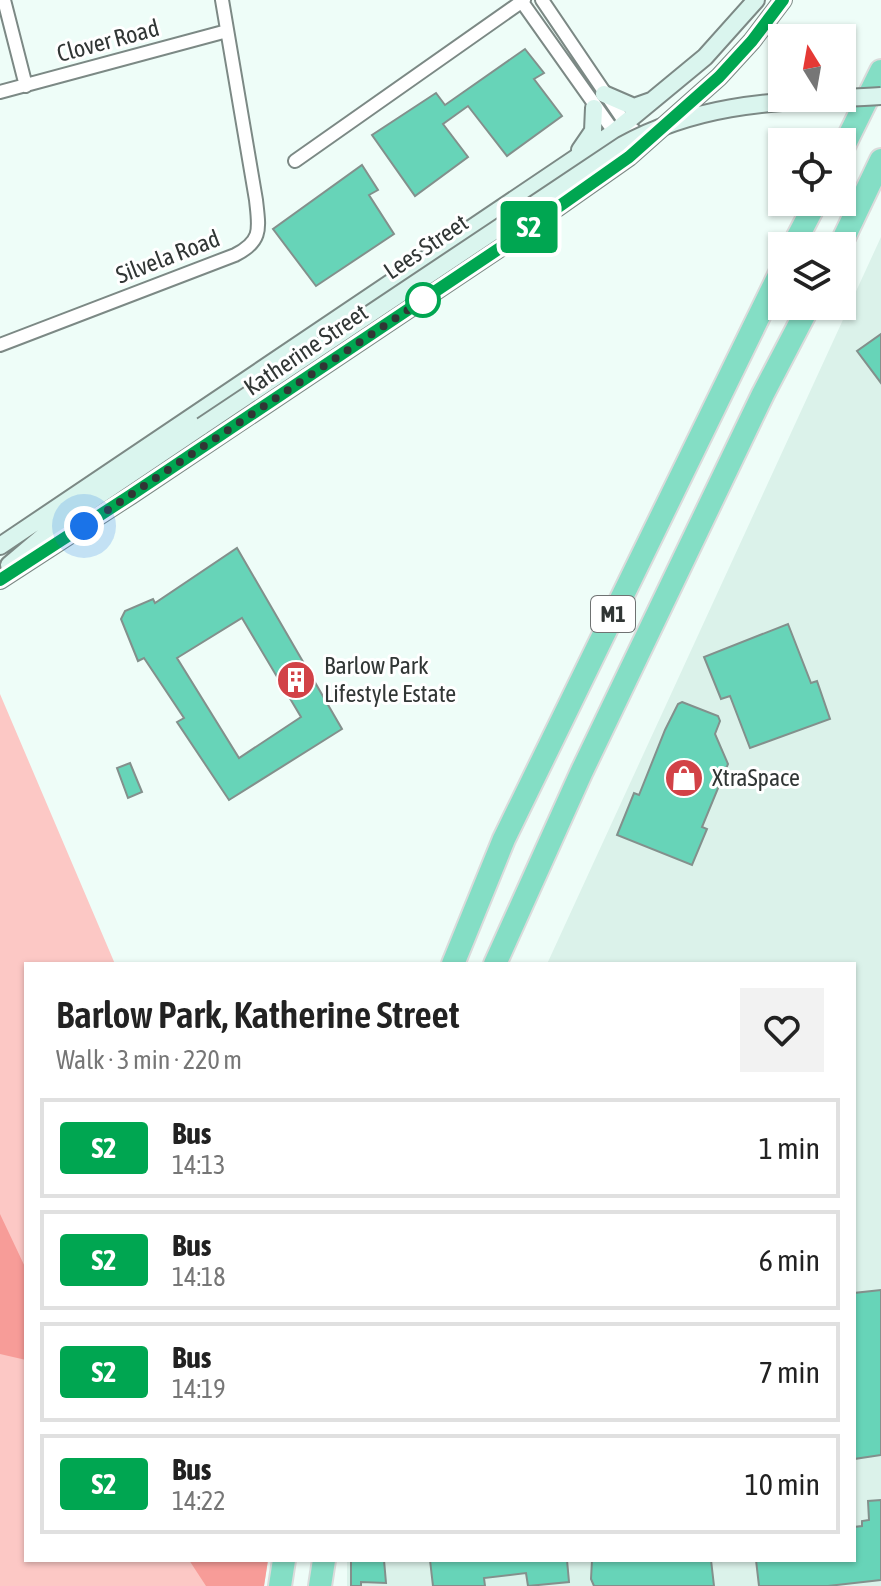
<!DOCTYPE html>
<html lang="en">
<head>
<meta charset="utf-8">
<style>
  body { margin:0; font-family:"Asap Condensed",sans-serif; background:#f2f2f2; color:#222; height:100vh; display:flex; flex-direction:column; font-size:30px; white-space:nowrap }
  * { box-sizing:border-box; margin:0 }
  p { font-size:26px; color:#767676 }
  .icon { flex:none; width:44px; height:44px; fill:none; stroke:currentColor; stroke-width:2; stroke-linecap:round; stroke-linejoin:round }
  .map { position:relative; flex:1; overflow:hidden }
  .side { position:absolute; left:24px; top:962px; width:832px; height:600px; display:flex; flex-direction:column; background:#fff; border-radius:0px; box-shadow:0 2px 6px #0004 }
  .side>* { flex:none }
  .badge { padding:0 16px; border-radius:6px; font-size:28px; line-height:52px }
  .needle { width:52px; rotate:349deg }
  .buttons { position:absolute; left:768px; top:24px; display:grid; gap:16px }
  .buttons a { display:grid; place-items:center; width:88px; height:88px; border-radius:0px; background:#fff; box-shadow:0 2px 6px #0004; font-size:40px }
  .you { position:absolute; width:40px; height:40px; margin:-20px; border:6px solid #fff; border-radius:50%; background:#1a73e8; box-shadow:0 0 0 12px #1a73e833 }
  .map>.badge { position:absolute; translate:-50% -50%; box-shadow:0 0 0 4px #fff }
  .round { display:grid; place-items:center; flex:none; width:84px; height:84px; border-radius:0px; background:#f2f2f2 }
  .headline { display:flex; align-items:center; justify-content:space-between; height:136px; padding:0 32px }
  h1 { font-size:38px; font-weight:600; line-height:60px }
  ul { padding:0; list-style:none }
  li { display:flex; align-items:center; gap:24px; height:100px; margin:0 16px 12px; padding:0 16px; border:4px solid #e0e0e0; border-radius:0px }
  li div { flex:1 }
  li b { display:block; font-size:30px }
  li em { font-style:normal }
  li .badge { min-width:88px; font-weight:700; text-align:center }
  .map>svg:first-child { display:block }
  .built { fill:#dbf2ea }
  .green { fill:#fcc8c5 }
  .forest { fill:#f79c98 }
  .building { fill:#67d4b8; stroke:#83908c; stroke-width:2; fill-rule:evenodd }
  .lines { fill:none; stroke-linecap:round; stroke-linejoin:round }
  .street-casing { stroke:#7c8985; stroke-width:16 }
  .secondary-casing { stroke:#7c8985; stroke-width:20 }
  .highway-casing { stroke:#dadbdb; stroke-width:26 }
  .street { stroke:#fff; stroke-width:12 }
  .secondary { stroke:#daf5ee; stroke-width:16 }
  .highway { stroke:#84dec5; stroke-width:22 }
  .secondary-bridge-casing { stroke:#7c8985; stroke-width:20; stroke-linecap:butt }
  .secondary-bridge { stroke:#daf5ee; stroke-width:16 }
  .line-casing { stroke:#fff; stroke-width:18 }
  .line { stroke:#00a651; stroke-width:12 }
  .walk { stroke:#313635; stroke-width:8; stroke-dasharray:0 14.4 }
  .stop-dot { fill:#fff; stroke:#00a651; stroke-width:4 }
  .labels { text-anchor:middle; stroke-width:6; stroke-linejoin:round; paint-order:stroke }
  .shield { fill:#fff; stroke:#6f7272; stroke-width:2 }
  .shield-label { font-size:22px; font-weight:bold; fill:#313635 }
  .street-label { font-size:24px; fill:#313635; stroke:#fff }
  .poi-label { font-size:24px; fill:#313635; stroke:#fff; text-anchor:start }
</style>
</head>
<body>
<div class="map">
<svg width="881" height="1586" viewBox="0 0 881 1586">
  <rect width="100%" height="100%" fill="#eefdf8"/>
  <path class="built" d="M 881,237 L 881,1586 L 347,1586 L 347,1560 L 854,1560 L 854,964 L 547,964 Z"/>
  <path class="green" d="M 0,694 L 115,964 L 26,964 L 26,1560 L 268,1560 L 264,1586 L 0,1586 Z"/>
  <path class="forest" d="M 0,1214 L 26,1269 L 26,1360 L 0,1354 Z
    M 189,1560 L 268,1560 L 264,1586 L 206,1586 Z"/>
  <path class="building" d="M 525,49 L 544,73 L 534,79 L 562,116 L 507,156 L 468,106 L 443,124 L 468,157 L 415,196 L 372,135 L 436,93 L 445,105 Z
    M 362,165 L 378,190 L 369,195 L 394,234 L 316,286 L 273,229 Z
    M 881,334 L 881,383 L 857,351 Z
    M 237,548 L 342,729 L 229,800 L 177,722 L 184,718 L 144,658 L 138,661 L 121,619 L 125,611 L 153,599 L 155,603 ZM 242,618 L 301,717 L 239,758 L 177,658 Z
    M 788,624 L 811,683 L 817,681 L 830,719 L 750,748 L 730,696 L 721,699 L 704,657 Z
    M 682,702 L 718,716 L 720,721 L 715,734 L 728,764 L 702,827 L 707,829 L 692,865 L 617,835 L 634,793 L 639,795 L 665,730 L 678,704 Z
    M 130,763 L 142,792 L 128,798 L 117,768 Z
    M 881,1290 L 881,1455 L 854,1459 L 854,1293 Z
    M 881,1500 L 881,1580 L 828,1586 L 759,1586 L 756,1560 L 854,1560 L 854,1527 L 862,1526 L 862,1521 L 869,1520 L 868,1501 Z
    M 351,1560 L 384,1560 L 386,1583 L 361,1582 L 361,1586 L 351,1586 Z
    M 430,1560 L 567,1560 L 569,1582 L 528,1586 L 526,1573 L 484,1578 L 485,1586 L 433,1586 Z
    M 592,1560 L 711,1560 L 714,1586 L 594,1586 L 591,1579 Z"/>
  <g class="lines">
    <g class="street-casing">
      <path id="street" d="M 4,0 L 26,86
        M 542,0 L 626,124 L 647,140
        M 522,2 L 617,136
        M 0,92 L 227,31
        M 295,161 L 524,0
        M 0,345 L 235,255 C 263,241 259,228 256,200 L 222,0"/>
    </g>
    <g class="secondary-casing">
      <path id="secondary" d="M 604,94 L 634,107 L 651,101
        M 580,150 L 593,131 L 594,108
        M 0,546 L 613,133 L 705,57 L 756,0
        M 9,565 L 61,521 L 202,426
        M 0,580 L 131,495 L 500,248 L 629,157 L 719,77 L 752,41 L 783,0"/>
    </g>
    <g class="highway-casing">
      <path id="highway" d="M 842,150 L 881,71
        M 793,246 L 816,202
        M 840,246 L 881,160
        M 453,964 L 504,839 L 782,269
        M 495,964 L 582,771 L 763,394 L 809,306
        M 280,1586 L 284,1560
        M 320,1586 L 324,1560"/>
    </g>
    <use href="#street" class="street"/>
    <use href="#secondary" class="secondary"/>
    <use href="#highway" class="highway"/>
    <g class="secondary-bridge-casing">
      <path id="secondary-bridge" d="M 202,426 L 623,145 C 707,99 788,102 881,96"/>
    </g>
    <use href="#secondary-bridge" class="secondary-bridge"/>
  </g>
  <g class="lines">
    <g class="line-casing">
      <path id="line" d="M 0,580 L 131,495 L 500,248 L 629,157 L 719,77 L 752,41 L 783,0"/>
    </g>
    <use href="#line" class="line"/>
    <path class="walk" d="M 84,526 L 423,300"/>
  </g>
  <defs>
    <g id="building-disc" transform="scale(2)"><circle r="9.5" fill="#d24247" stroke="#fff"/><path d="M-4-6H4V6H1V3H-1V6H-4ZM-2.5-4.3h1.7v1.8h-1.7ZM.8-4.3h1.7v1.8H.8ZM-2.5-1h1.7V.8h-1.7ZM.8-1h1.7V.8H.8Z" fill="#fff"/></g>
    <g id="shop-disc" transform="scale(2)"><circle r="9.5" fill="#d24247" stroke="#fff"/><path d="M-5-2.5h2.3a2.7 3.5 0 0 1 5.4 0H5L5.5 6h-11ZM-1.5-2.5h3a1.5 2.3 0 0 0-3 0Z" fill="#fff"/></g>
  </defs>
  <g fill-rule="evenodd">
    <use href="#building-disc" x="296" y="680"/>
    <use href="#shop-disc" x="684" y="778"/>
  </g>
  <circle class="stop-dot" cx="423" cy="300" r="16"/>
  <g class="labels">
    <rect class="shield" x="591" y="596" width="44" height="36" rx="6"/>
    <g class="shield-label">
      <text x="613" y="622">M1</text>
    </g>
    <g class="street-label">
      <text transform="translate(108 41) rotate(-15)" y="8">Clover Road</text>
      <text transform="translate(426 247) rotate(-34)" y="8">Lees Street</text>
      <text transform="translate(168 257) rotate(-21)" y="8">Silvela Road</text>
      <text transform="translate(306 350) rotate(-34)" y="8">Katherine Street</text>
    </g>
    <g class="poi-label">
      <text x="324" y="674">Barlow Park<tspan x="324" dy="28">Lifestyle Estate</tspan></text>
      <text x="712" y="786">XtraSpace</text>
    </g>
  </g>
</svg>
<div class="buttons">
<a><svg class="needle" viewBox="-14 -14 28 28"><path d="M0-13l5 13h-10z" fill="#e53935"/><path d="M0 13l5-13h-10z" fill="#767676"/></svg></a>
<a><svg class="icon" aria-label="locate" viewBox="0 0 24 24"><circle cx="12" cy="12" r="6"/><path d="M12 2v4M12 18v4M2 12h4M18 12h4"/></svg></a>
<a><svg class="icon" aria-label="layers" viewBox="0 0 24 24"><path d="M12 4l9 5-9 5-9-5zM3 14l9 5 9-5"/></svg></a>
</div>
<div class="you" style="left:84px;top:526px"></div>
<b class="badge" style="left:529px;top:227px;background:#00a651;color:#fff">S2</b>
<section class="side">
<div class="headline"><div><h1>Barlow Park, Katherine Street</h1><p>Walk · 3 min · 220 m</p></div><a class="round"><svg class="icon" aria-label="heart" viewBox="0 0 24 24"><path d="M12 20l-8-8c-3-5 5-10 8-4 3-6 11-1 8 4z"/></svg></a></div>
<ul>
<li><span class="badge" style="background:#00a651;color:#fff">S2</span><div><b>Bus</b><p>14:13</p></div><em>1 min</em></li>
<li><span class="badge" style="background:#00a651;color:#fff">S2</span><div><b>Bus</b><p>14:18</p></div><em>6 min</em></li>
<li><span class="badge" style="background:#00a651;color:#fff">S2</span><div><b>Bus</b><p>14:19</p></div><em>7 min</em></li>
<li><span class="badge" style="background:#00a651;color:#fff">S2</span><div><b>Bus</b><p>14:22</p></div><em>10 min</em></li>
</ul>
</section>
</div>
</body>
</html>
